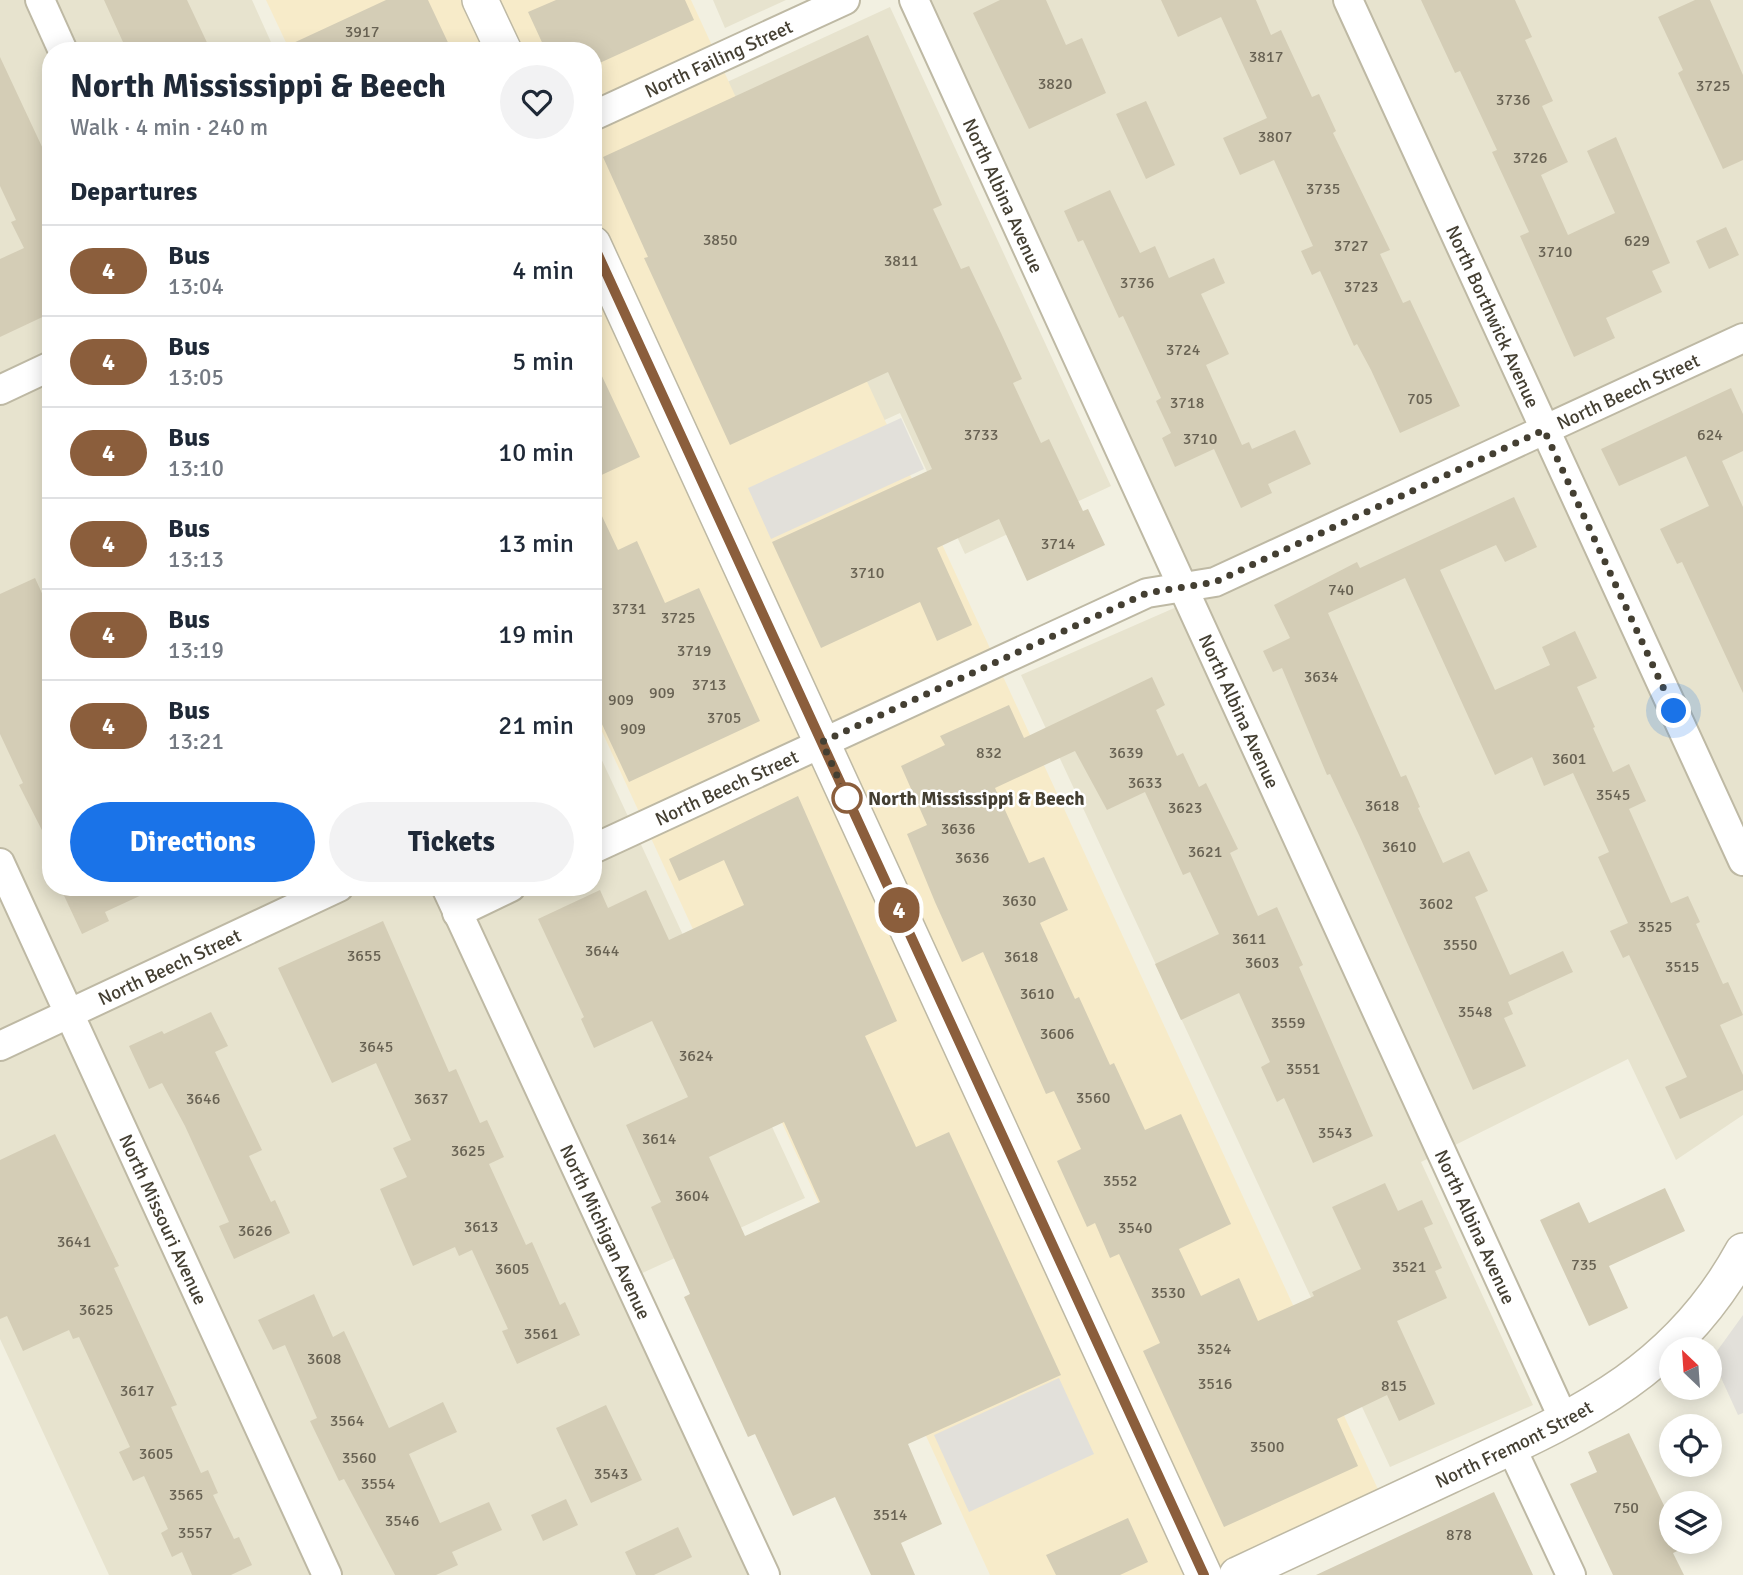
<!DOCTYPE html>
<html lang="en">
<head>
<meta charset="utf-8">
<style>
  body { margin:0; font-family:Signika,sans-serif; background:#f2f2f3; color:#1f2937; height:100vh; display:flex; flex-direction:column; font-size:26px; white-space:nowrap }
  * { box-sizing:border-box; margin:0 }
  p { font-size:23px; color:#747a83 }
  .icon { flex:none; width:38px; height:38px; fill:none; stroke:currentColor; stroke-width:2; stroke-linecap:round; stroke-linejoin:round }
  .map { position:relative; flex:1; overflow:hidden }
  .panel { position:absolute; left:42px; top:42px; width:560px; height:854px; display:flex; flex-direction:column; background:#fff; border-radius:28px; box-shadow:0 4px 18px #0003 }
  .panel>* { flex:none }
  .badge { padding:0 14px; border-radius:23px; font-size:24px; line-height:46px }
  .needle { width:46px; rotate:335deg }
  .fabs { position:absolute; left:1659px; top:1337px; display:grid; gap:14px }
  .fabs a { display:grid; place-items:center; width:63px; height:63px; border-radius:50%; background:#fff; box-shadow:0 4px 18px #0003; font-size:35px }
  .you { position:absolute; width:35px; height:35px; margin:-18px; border:5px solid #fff; border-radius:50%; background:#1a73e8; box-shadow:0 0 0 10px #1a73e833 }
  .map>.badge { position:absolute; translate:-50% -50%; box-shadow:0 0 0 4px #fff }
  h2 { padding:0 28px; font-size:26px; line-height:63px }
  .round { display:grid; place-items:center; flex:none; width:74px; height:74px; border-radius:37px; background:#f2f2f3 }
  .head { display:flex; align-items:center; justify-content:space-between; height:119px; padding:0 28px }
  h1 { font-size:33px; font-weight:800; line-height:52px }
  .action { display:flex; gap:14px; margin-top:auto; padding:14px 28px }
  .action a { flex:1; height:80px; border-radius:42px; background:#1a73e8; color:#fff; font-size:28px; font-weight:800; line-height:80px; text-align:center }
  .action a+a { background:#f2f2f3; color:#1f2937 }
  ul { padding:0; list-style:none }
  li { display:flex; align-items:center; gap:21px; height:91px; padding:0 28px; border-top:2px solid #e0e1e3 }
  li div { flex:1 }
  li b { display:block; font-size:26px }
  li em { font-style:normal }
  li .badge { min-width:77px; font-weight:700; text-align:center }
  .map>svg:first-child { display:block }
  .residential { fill:#e7e3ce }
  .commercial { fill:#f7ebc9 }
  .parking { fill:#e2e0da }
  .building { fill:#d4cdb6; fill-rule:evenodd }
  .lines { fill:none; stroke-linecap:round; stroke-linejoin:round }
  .minor-casing { stroke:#beb9a4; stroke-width:32 }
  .tertiary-casing { stroke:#beb9a4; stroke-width:38 }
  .minor { stroke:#fff; stroke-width:28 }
  .tertiary { stroke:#fff; stroke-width:35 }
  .line-casing { stroke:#fff; stroke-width:16 }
  .line { stroke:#8b5e3c; stroke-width:10 }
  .walk { stroke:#443f32; stroke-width:7; stroke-dasharray:0 12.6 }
  .stop-dot { fill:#fff; stroke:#8b5e3c; stroke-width:3.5 }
  .labels { text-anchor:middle; stroke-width:5; stroke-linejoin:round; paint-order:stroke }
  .number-label { font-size:16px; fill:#686253 }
  .street-label { font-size:19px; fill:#443f32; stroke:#fff }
  .stop-label { font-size:19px; font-weight:bold; fill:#443f32; stroke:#fff; text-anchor:start }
</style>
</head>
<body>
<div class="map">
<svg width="1743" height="1575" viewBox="0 0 1743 1575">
  <rect width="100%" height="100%" fill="#f2f0e1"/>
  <path class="residential" d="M 0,0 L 252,0 L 275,51 L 51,51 L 51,887 L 593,887 L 593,741 L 805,1198 L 625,1281 L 751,1575 L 109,1575 L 0,1339 Z
    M 713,0 L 786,0 L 725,28 Z
    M 929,0 L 1743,0 L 1743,1115 L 1676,1160 L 1628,1059 L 1421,1162 L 1533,1405 L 1390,1467 L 1021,675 L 1204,595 Z
    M 890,7 L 1111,486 L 965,554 L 900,413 L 733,489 L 593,144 Z"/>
  <path class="commercial" d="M 266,0 L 691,0 L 1382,1498 L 1217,1575 L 990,1575 L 593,712 L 593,51 L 290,51 Z"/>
  <path class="parking" d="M 901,418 L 924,469 L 771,539 L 748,488 Z
    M 1743,1315 L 1743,1413 L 1738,1415 L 1712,1358 Z
    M 1059,1378 L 1094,1454 L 969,1512 L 934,1435 Z"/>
  <path class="building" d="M 104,0 L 187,0 L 211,51 L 127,51 Z
    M 386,0 L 428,0 L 452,51 L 276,51 Z
    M 556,0 L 685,0 L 694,20 L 593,66 L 593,51 L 546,51 L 528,12 Z
    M 1000,0 L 1046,0 L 1066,45 L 1082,38 L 1106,93 L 1029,129 L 973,13 Z
    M 1161,0 L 1256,0 L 1271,35 L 1281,30 L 1312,97 L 1319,94 L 1336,131 L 1333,133 L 1390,250 L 1380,254 L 1403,303 L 1410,300 L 1460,406 L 1400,433 L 1371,370 L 1357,344 L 1354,346 L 1320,271 L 1312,275 L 1301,251 L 1313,246 L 1274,160 L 1240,175 L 1223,138 L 1267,118 L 1221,17 L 1178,37 Z
    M 1421,0 L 1515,0 L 1532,37 L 1525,40 L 1553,101 L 1542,106 L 1568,162 L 1541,175 L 1568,235 L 1615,213 L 1587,151 L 1616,137 L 1670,263 L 1652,271 L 1662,292 L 1606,318 L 1615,338 L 1574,357 L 1520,236 L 1529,232 L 1492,152 L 1497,150 L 1460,71 L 1455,73 Z
    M 1695,0 L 1710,0 L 1743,75 L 1743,160 L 1723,169 L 1678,73 L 1683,70 L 1658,17 Z
    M 868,35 L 942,205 L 933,209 L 961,269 L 969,266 L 1001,333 L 1022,379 L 1013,383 L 1041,443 L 1049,439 L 1083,511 L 1088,509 L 1105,545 L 1027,581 L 999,519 L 937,548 L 972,625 L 937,641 L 920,602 L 821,648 L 772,542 L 932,469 L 888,372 L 730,445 L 644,258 L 648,257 L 603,157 Z
    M 0,57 L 51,166 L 51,313 L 0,337 L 0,259 L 24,248 L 11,222 L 16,220 L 0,186 Z
    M 1146,101 L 1175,165 L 1146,179 L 1116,114 Z
    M 1110,190 L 1140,253 L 1155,246 L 1169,278 L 1214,258 L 1225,283 L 1201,294 L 1229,354 L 1206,365 L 1242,445 L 1249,442 L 1252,449 L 1295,430 L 1311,464 L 1268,484 L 1272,493 L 1241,508 L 1214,449 L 1175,467 L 1162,438 L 1171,433 L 1156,401 L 1161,398 L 1123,316 L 1119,318 L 1083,240 L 1078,242 L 1064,211 Z
    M 1726,227 L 1739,255 L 1709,269 L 1696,241 Z
    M 593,357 L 640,457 L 593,479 Z
    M 1731,388 L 1743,414 L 1743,451 L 1722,461 L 1743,507 L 1743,693 L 1682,562 L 1677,564 L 1660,529 L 1709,506 L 1686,456 L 1619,486 L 1601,449 Z
    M 593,497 L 618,550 L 637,541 L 665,603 L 699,588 L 760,721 L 629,782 L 593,705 Z
    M 1514,497 L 1537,547 L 1505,562 L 1496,545 L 1440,570 L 1495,690 L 1550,665 L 1542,647 L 1575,631 L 1597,678 L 1577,687 L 1595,727 L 1593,728 L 1613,772 L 1629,764 L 1646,801 L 1629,809 L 1671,903 L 1688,896 L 1700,922 L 1696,924 L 1723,984 L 1728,982 L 1743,1015 L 1720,1025 L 1743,1075 L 1743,1090 L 1680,1119 L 1665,1087 L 1687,1077 L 1629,955 L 1623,958 L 1610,931 L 1628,923 L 1598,857 L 1609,852 L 1573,773 L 1544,786 L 1532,757 L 1495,775 L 1405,578 L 1328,613 L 1401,777 L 1406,775 L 1420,807 L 1418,808 L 1443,863 L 1469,851 L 1488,891 L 1475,897 L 1510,975 L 1563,951 L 1573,972 L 1508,1002 L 1513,1014 L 1504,1018 L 1526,1066 L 1473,1090 L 1359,835 L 1330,774 L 1327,775 L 1282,668 L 1273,672 L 1263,651 L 1290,638 L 1274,605 L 1357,562 L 1360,568 Z
    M 35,578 L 51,613 L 51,848 L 19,785 L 23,783 L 0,734 L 0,594 Z
    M 1152,677 L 1165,705 L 1156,710 L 1177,756 L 1183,753 L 1199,787 L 1206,783 L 1238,849 L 1230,853 L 1258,916 L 1277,907 L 1303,965 L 1299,967 L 1373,1136 L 1313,1163 L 1284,1098 L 1277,1102 L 1261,1067 L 1270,1062 L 1239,993 L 1181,1020 L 1155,964 L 1219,934 L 1190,872 L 1183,875 L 1145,792 L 1107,810 L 1075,751 L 995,788 L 1029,863 L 1044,857 L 1068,910 L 1040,923 L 1075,999 L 1079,997 L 1110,1065 L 1114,1063 L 1145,1130 L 1181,1114 L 1231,1224 L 1179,1249 L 1201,1296 L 1239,1278 L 1258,1321 L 1314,1296 L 1312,1292 L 1361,1269 L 1332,1207 L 1385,1183 L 1398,1211 L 1422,1200 L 1433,1224 L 1424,1228 L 1442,1268 L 1435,1271 L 1447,1298 L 1397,1321 L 1435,1404 L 1399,1421 L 1387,1395 L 1337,1419 L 1358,1466 L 1224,1527 L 1143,1351 L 1160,1343 L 1119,1254 L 1110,1258 L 1095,1223 L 1087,1227 L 1057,1161 L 1081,1149 L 1054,1091 L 1046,1094 L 983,952 L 962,962 L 935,902 L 907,834 L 927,825 L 901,766 L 945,745 L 940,736 L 1009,705 L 1024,738 Z
    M 798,796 L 897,1021 L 865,1036 L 916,1147 L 949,1132 L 1061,1375 L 908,1444 L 942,1524 L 901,1543 L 915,1575 L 871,1575 L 835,1497 L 793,1516 L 755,1434 L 748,1437 L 684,1297 L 690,1294 L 651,1207 L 661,1202 L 626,1125 L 688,1097 L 652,1021 L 594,1048 L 581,1019 L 584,1017 L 538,919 L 600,890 L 608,908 L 646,890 L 669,940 L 744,905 L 724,860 L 679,881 L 669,859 ZM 784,1122 L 820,1202 L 745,1236 L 709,1157 Z
    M 60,887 L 159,887 L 105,912 L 109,921 L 82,934 Z
    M 383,921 L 449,1072 L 456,1069 L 480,1123 L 487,1120 L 504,1157 L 489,1164 L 526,1245 L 532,1242 L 560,1305 L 565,1302 L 580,1335 L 517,1364 L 502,1331 L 508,1329 L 472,1250 L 459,1256 L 455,1247 L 413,1266 L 380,1189 L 407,1177 L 393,1148 L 411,1140 L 376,1063 L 332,1083 L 278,968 Z
    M 211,1012 L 228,1046 L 215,1052 L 262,1150 L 249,1156 L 271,1202 L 275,1200 L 290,1233 L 234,1259 L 219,1226 L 229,1222 L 185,1126 L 162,1083 L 149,1089 L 129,1046 L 162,1031 L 164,1034 Z
    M 55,1134 L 119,1266 L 114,1268 L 177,1405 L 171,1407 L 201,1473 L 208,1470 L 218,1493 L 213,1495 L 234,1539 L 239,1537 L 252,1565 L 231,1575 L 192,1575 L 182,1552 L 172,1557 L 161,1533 L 168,1529 L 144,1476 L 133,1481 L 119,1452 L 130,1447 L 79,1337 L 73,1339 L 69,1330 L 23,1351 L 7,1316 L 0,1319 L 0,1160 Z
    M 1665,1188 L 1685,1231 L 1609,1266 L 1628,1308 L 1589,1326 L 1540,1220 L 1579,1202 L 1589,1223 Z
    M 314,1294 L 333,1337 L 344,1331 L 389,1428 L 443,1402 L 457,1432 L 409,1454 L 440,1523 L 489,1502 L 502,1530 L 452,1552 L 458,1565 L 436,1575 L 395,1575 L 344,1479 L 339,1481 L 310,1421 L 317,1418 L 285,1345 L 273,1350 L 258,1320 Z
    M 606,1405 L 642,1480 L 591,1503 L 556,1428 Z
    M 1629,1433 L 1671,1520 L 1671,1542 L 1681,1542 L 1684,1548 L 1673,1553 L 1684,1575 L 1613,1575 L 1570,1484 L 1597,1472 L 1588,1452 Z
    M 1494,1492 L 1533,1575 L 1316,1575 Z
    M 566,1499 L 578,1525 L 543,1541 L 531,1515 Z
    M 1128,1518 L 1148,1562 L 1120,1575 L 1056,1575 L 1046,1555 Z
    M 678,1527 L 692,1557 L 654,1575 L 636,1575 L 625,1552 Z"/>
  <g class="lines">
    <g class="minor-casing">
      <g id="minor">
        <path d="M 40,0 L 63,51"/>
        <path id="s1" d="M 914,0 L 1565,1422"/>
        <path id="s2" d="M 1348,0 L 1743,861"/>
        <path id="s3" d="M 593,116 L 845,0"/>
        <path d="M 0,390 L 51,366"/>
        <path id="s4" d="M 593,849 L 1147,593 L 1215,582 L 1743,338"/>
        <path id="s5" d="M 0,863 L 327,1575"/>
        <path id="s6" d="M 446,887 L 765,1575"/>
        <path d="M 457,913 L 511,887"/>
        <path id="s7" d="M 0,1046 L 339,887"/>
        <path d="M 1511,1447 L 1571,1575"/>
      </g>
    </g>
    <g class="tertiary-casing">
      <g id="tertiary">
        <path d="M 480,0 L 504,51"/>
        <path d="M 593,244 L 1204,1575"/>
        <path id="s8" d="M 1237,1575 C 1308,1542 1379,1509 1449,1476 C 1572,1418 1674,1377 1743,1251"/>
      </g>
    </g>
    <use href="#minor" class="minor"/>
    <use href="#tertiary" class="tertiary"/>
  </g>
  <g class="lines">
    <g class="line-casing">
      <path id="line" d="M 593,244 L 1204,1575"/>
    </g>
    <use href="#line" class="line"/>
    <path class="walk" d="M 847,798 L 822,742 L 1147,593 L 1215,582 L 1544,430 L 1674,711"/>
  </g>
  <circle class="stop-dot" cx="847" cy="798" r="14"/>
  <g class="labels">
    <g class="number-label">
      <text x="362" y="37">3917</text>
      <text x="1266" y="62">3817</text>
      <text x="1055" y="89">3820</text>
      <text x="1713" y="91">3725</text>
      <text x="1513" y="105">3736</text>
      <text x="1275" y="142">3807</text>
      <text x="1530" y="163">3726</text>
      <text x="1323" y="194">3735</text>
      <text x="720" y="245">3850</text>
      <text x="1637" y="246">629</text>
      <text x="1351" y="251">3727</text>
      <text x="1555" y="257">3710</text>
      <text x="901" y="266">3811</text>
      <text x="1137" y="288">3736</text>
      <text x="1361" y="292">3723</text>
      <text x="1183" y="355">3724</text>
      <text x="1420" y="404">705</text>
      <text x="1187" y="408">3718</text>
      <text x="981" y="440">3733</text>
      <text x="1710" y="440">624</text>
      <text x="1200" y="444">3710</text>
      <text x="1058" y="549">3714</text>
      <text x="867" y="578">3710</text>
      <text x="1341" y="595">740</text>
      <text x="629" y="614">3731</text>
      <text x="678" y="623">3725</text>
      <text x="694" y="656">3719</text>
      <text x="1321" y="682">3634</text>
      <text x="709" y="690">3713</text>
      <text x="662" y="698">909</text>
      <text x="621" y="705">909</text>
      <text x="724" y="723">3705</text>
      <text x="633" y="734">909</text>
      <text x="989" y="758">832</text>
      <text x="1126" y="758">3639</text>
      <text x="1569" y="764">3601</text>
      <text x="1145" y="788">3633</text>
      <text x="1613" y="800">3545</text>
      <text x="1382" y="811">3618</text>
      <text x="1185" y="813">3623</text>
      <text x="958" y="834">3636</text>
      <text x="1399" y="852">3610</text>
      <text x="1205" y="857">3621</text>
      <text x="972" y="863">3636</text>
      <text x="1019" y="906">3630</text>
      <text x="1436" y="909">3602</text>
      <text x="1655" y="932">3525</text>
      <text x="1249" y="944">3611</text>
      <text x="1460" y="950">3550</text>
      <text x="602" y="956">3644</text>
      <text x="364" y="961">3655</text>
      <text x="1021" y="962">3618</text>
      <text x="1262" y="968">3603</text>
      <text x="1682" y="972">3515</text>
      <text x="1037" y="999">3610</text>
      <text x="1475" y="1017">3548</text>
      <text x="1288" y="1028">3559</text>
      <text x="1057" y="1039">3606</text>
      <text x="376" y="1052">3645</text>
      <text x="696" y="1061">3624</text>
      <text x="1303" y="1074">3551</text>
      <text x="1093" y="1103">3560</text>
      <text x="203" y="1104">3646</text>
      <text x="431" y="1104">3637</text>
      <text x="1335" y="1138">3543</text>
      <text x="659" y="1144">3614</text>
      <text x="468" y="1156">3625</text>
      <text x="1120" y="1186">3552</text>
      <text x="692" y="1201">3604</text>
      <text x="481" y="1232">3613</text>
      <text x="1135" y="1233">3540</text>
      <text x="255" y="1236">3626</text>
      <text x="74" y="1247">3641</text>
      <text x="1584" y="1270">735</text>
      <text x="1409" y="1272">3521</text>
      <text x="512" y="1274">3605</text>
      <text x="1168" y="1298">3530</text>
      <text x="96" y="1315">3625</text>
      <text x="541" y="1339">3561</text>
      <text x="1214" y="1354">3524</text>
      <text x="324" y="1364">3608</text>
      <text x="1215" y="1389">3516</text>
      <text x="1394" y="1391">815</text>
      <text x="137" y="1396">3617</text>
      <text x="347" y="1426">3564</text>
      <text x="1267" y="1452">3500</text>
      <text x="156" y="1459">3605</text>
      <text x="359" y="1463">3560</text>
      <text x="611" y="1479">3543</text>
      <text x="378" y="1489">3554</text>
      <text x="186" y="1500">3565</text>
      <text x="1626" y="1513">750</text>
      <text x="890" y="1520">3514</text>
      <text x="402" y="1526">3546</text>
      <text x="195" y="1538">3557</text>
      <text x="1459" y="1540">878</text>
    </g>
    <g class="street-label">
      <text dy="7" stroke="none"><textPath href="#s3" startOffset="138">North Failing Street</textPath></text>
      <text dy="7" stroke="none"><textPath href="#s1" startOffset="215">North Albina Avenue</textPath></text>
      <text dy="7" stroke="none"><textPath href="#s2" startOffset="348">North Borthwick Avenue</textPath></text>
      <text dy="7" stroke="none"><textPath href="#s4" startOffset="1134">North Beech Street</textPath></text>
      <text dy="7" stroke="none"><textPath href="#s1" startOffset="782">North Albina Avenue</textPath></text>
      <text dy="7" stroke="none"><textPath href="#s4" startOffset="147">North Beech Street</textPath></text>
      <text dy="7" stroke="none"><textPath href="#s7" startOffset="187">North Beech Street</textPath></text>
      <text dy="7" stroke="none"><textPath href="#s5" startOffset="392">North Missouri Avenue</textPath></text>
      <text dy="7" stroke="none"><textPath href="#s1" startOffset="1349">North Albina Avenue</textPath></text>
      <text dy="7" stroke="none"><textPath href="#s6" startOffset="380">North Michigan Avenue</textPath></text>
      <text dy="7" stroke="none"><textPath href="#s8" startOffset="306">North Fremont Street</textPath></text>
    </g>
    <g class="stop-label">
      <text x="868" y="805">North Mississippi &amp; Beech</text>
    </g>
  </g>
</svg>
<div class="fabs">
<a><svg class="needle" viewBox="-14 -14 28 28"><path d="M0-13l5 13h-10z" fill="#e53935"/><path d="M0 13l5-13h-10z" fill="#747a83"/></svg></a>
<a><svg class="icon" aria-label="locate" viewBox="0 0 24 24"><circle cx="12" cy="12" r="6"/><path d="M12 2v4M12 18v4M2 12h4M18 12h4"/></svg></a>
<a><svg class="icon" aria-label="layers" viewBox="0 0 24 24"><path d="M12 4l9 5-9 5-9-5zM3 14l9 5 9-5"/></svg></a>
</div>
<div class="you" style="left:1674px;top:711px"></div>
<b class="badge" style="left:899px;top:910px;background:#8b5e3c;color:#fff">4</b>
<section class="panel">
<div class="head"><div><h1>North Mississippi &amp; Beech</h1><p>Walk · 4 min · 240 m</p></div><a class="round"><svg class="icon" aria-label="heart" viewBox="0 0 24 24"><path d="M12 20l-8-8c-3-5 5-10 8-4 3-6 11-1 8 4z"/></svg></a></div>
<h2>Departures</h2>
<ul>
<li><span class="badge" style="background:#8b5e3c;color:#fff">4</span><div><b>Bus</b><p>13:04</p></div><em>4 min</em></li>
<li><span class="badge" style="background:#8b5e3c;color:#fff">4</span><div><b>Bus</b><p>13:05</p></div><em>5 min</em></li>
<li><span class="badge" style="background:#8b5e3c;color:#fff">4</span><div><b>Bus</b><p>13:10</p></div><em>10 min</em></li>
<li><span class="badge" style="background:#8b5e3c;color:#fff">4</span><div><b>Bus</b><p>13:13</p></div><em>13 min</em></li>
<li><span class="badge" style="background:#8b5e3c;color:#fff">4</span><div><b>Bus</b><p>13:19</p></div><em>19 min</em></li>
<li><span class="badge" style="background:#8b5e3c;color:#fff">4</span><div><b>Bus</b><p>13:21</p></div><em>21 min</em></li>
</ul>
<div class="action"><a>Directions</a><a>Tickets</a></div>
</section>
</div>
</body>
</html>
